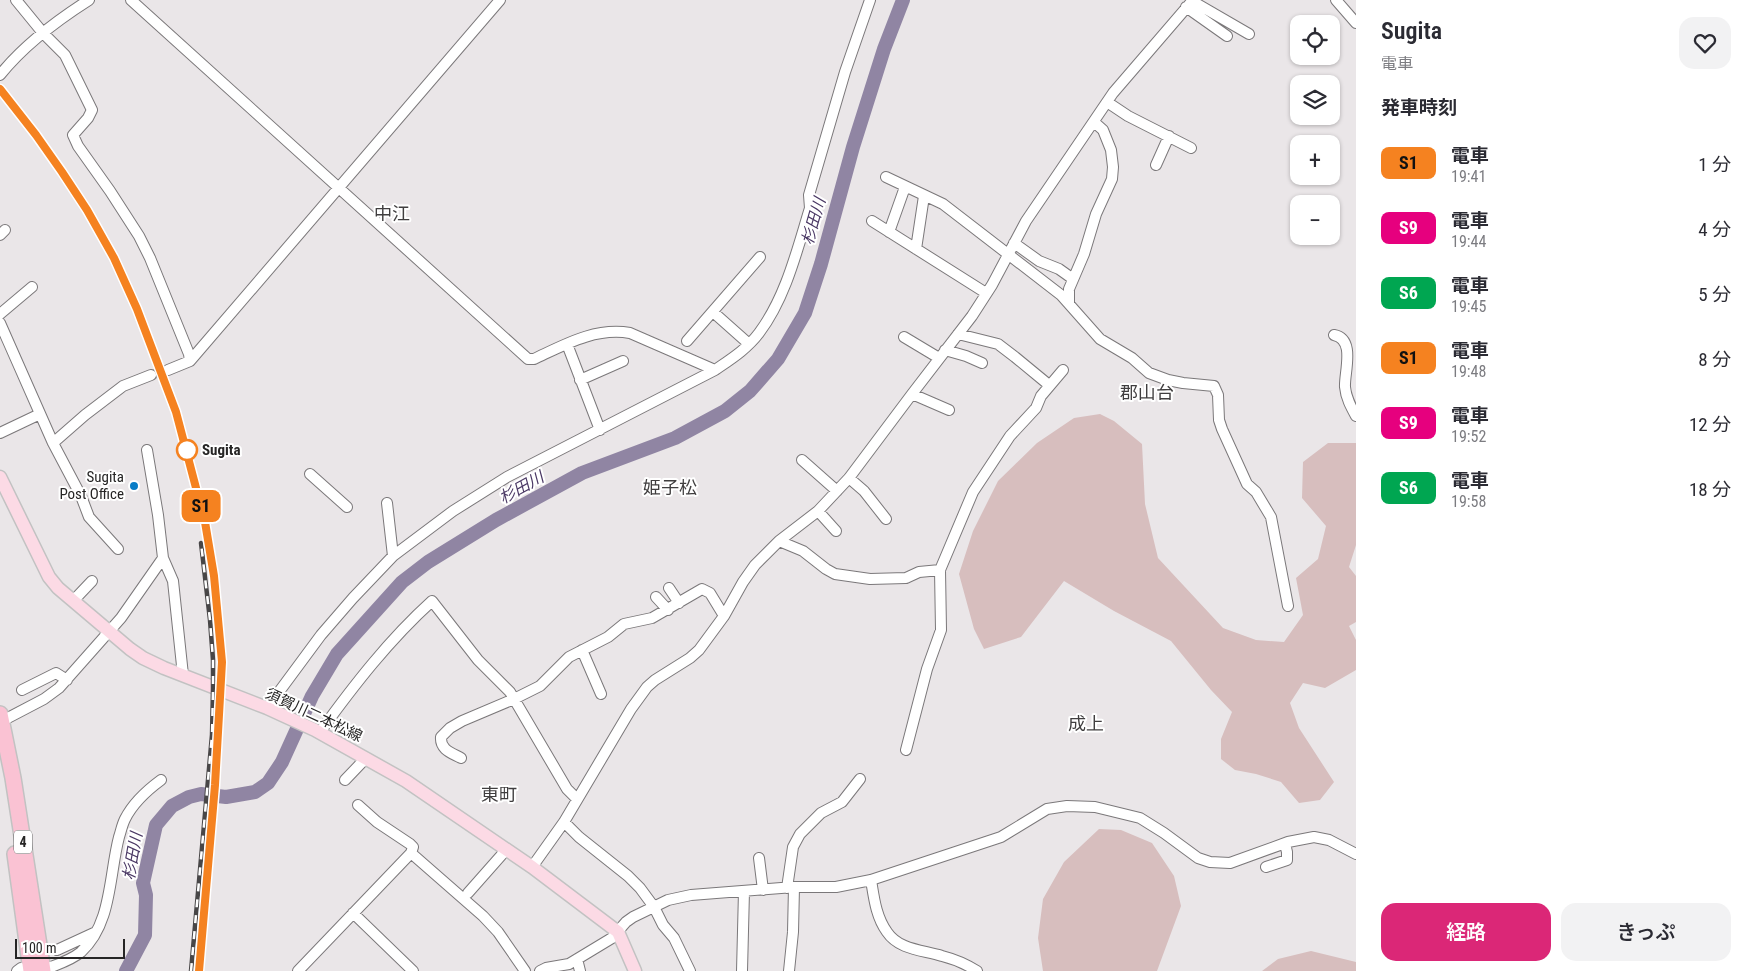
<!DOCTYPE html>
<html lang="ja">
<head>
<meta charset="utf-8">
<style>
  body { margin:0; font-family:"Roboto Condensed","Noto Sans JP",sans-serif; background:#f2f2f3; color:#2b2b33; height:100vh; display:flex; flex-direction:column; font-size:19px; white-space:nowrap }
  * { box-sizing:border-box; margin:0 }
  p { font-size:16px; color:#7c7c81 }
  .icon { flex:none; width:28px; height:28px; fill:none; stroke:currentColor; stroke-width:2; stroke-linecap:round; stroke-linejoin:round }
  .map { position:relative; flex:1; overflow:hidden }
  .side { display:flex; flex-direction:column; background:#fff; width:400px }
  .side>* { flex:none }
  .badge { padding:0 10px; border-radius:8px; font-size:18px; line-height:32px }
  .tools { position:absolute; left:1290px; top:15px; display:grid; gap:10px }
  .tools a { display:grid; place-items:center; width:50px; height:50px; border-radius:10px; background:#fff; box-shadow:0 1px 4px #0004; font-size:25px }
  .scale { position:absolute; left:15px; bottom:12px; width:110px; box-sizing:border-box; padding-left:5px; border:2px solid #262525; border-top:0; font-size:14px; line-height:18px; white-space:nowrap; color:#262525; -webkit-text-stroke:4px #fff; paint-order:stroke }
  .map>.badge { position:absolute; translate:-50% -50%; box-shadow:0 0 0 2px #fff }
  h2 { padding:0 25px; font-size:19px; line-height:45px }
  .round { display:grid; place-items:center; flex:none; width:52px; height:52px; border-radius:15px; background:#f2f2f3 }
  .head { display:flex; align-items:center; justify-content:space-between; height:85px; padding:0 25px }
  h1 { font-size:24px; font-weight:600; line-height:38px }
  .button { display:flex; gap:10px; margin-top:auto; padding:10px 25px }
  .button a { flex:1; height:58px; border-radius:15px; background:#db2777; color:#fff; font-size:20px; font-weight:600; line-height:58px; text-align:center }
  .button a+a { background:#f2f2f3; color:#2b2b33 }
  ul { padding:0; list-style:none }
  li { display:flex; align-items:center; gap:15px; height:65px; padding:0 25px }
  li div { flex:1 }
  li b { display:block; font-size:19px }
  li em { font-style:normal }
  li .badge { min-width:55px; font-weight:700; text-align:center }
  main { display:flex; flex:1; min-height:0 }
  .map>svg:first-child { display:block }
  .green { fill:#d7bebe }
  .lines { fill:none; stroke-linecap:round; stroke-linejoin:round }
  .river { stroke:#9085a3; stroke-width:14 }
  .minor-tunnel { stroke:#c3bfc1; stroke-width:10; stroke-dasharray:10 5; stroke-linecap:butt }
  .minor-casing { stroke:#7b787a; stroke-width:12 }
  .major-casing { stroke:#c2c2c2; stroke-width:15 }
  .highway-casing { stroke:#c2c2c2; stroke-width:18 }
  .minor { stroke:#fff; stroke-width:10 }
  .major { stroke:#fcdae5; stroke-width:12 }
  .highway { stroke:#fac2d3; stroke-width:15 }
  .rail-casing { stroke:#484647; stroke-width:4.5 }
  .rail { stroke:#fff; stroke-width:2.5; stroke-dasharray:8; stroke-linecap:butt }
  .line-casing { stroke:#fff; stroke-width:11 }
  .line { stroke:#f58220; stroke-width:8 }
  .stop-dot { fill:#fff; stroke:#f58220; stroke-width:2.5 }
  .poi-dot { fill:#087cc6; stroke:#fff; stroke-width:2 }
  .labels { text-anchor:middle; stroke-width:4; stroke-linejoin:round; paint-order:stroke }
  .shield { fill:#fff; stroke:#676666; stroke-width:1 }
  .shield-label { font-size:14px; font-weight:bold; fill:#262525 }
  .stop-label { font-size:15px; font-weight:bold; fill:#262525; stroke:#fff; text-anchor:start }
  .poi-label { font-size:15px; fill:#262525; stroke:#fff; text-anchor:end }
  .street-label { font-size:15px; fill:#262525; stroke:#fff }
  .water-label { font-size:16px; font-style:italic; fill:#4a3864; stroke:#fff }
  .quarter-label { font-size:18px; fill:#403e3f; stroke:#fff }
</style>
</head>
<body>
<main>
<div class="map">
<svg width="1356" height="971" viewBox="0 0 1356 971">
  <rect width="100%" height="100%" fill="#eae6e8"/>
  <path class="green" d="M 1100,414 L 1114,421 L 1142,444 L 1145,504 L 1158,558 L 1223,628 L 1256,640 L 1284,642 L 1303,615 L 1296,578 L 1318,559 L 1326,526 L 1302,498 L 1303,462 L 1328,443 L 1356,443 L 1356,545 L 1349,567 L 1356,576 L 1356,622 L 1349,626 L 1356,640 L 1356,670 L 1325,688 L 1303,683 L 1290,703 L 1299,728 L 1334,782 L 1320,800 L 1299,803 L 1281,782 L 1256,774 L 1235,770 L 1221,759 L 1221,739 L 1232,712 L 1211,690 L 1171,641 L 1114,611 L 1064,581 L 1021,637 L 984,649 L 974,629 L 959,574 L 973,531 L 998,481 L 1037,443 L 1074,418 Z
    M 1099,829 L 1121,830 L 1152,843 L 1174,876 L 1181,906 L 1157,971 L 1043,971 L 1038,938 L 1043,899 L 1064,862 Z
    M 1311,951 L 1356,962 L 1356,971 L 1262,971 L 1278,959 Z"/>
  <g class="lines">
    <path class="river" d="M 126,971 L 145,935 L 146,895 L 143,883 L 156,825 L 172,806 L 189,797 L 201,794 L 226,797 L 255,792 L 268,783 L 282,762 L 312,696 L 337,654 L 402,582 L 428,562 L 496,520 L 582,473 L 675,438 L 725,411 L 750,391 L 778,359 L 805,313 L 821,264 L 853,147 L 884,49 L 903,0"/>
    <path class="minor-tunnel" d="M 151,375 L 168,370"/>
    <g class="minor-casing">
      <path id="minor" d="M 16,0 L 43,33 L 65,55 L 92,110 L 88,118 L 73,135 L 78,146 L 110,191 L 139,236 L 150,258 L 189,354 L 190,361
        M 131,0 L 528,359 L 534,359 C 564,345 595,327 630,333 L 715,370 C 731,359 747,349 759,333 C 786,297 797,250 810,208 L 809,195 L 845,72 L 870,0
        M 1336,0 L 1356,23
        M 1192,1 L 1249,34
        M 1186,7 L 1227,36
        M 0,75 C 24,45 56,21 89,0
        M 1107,102 L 1128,116 L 1191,148
        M 1156,165 L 1169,136
        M 886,177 L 943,204 L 1061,295 L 1100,339 L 1132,358 L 1149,373 L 1168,380 L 1183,383 L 1214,386 L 1218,395 L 1219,420 L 1222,429 L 1247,484 L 1256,492 L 1271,517 L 1288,606
        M 872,221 L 986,293
        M 889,232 L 905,187
        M 0,235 L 5,230
        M 1014,243 L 1039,261 L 1059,269 L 1073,279
        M 916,249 L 924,196
        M 1069,304 L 1069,289 L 1084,254 L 1096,214 L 1112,179 L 1113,167 L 1111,150 L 1103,130 L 1094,122
        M 713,312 L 749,344
        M 0,314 L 32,287
        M 0,323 L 53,443 L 81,496 L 89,517 L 118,549
        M 958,334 L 998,344 L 1015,357 L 1049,385
        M 1334,335 C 1356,339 1344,373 1345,387 C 1346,398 1351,407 1356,416
        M 904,337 L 939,358
        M 687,341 L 760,257
        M 567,344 L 600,430
        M 945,350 L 966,356 L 982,363
        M 168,370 L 190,361 L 500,0
        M 580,380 L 623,361
        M 912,394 L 949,410
        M 0,433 L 40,414
        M 53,443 L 85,415 L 123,386 L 151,375
        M 147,450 L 158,515 L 163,558 L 173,581 L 183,675
        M 802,460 L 837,491
        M 310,474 L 347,507
        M 849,478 L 864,491 L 886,519
        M 387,503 L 393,556
        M 818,511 L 836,531
        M 779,541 L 803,551 L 826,569 L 835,574 L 870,579 L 906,578 L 919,572 L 940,570
        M 669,588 L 679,603
        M 656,597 L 668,610
        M 73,601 L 92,581
        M 582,650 L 601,694
        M 22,690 L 56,673 L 67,680
        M 267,708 L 321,635 L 353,598 L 393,556 L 453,511 L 507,477 L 715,370
        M 2,721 L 44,699 L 59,688 L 121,618 L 163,558
        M 320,732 C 354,685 389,640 432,601 L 478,660 L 510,692 L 567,789 L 577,799
        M 906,750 L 927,669 L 941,630 L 940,570 L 973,492 L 1010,436 L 1036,408 L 1041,396 L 1063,370
        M 461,758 C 452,753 440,750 441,737 L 450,728 L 462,721 L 514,699 L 540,686 L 569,657 L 608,637 L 624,624 L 652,618 L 702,589 L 710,593 L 724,616
        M 345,780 L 366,758
        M 358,805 L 377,822 L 410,844 L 413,847 L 411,853
        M 564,822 L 579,837 L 628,876 L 640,888 L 654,907 L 663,925 L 674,938 L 690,971
        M 759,858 L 763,890
        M 532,867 L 564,822 L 631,709 L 647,687 L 655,680 L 690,658 L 699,650 L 724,616 L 743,582 L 755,565 L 779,541 L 818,511 L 849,478 L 912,394 L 972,316 L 992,285 L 1026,221 L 1113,93 L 1193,0
        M 1266,867 L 1287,860 L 1287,852 L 1285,844
        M 871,880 C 874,898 876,917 887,932 C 899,950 923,950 942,956 C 954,959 966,964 977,971
        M 787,888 L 793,847 L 800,834 L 821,813 L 842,802 L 860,779
        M 468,893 L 506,850
        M 353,913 L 413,971
        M 57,950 L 96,932
        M 577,959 L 580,971
        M 43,970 C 56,965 70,961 81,952 C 112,924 109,875 119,837 C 121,831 122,825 125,819 C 133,803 146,791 161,780
        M 17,971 L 21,968
        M 298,971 L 411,853 L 483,916 L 498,932 L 525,971
        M 540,971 L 546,968 L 569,964 L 612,938 L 626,922 L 633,917 L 668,900 L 691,895 L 794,887 L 836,887 L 871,880 L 1001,837 L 1047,809 L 1067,806 L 1095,807 L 1140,818 L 1164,833 L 1198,858 L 1210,862 L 1230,863 L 1288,842 L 1314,837 L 1329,840 L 1356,854
        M 742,971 L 744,891
        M 789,971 L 793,932 L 794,887"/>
    </g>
    <g class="major-casing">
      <path id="major" d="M 0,477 L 49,577 L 58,588 L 130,649 L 143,658 L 164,668 L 267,708 L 315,730 L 406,781 L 532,867 L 618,932 L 635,971"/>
    </g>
    <g class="highway-casing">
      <path id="highway" d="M 0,714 L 13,778 L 43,971
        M 15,854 L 31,971"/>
    </g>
    <use href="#minor" class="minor"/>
    <use href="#major" class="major"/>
    <use href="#highway" class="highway"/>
    <g class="rail-casing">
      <path id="rail" d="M 0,89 L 36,135 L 62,172 L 87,210 L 114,258 L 137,309 L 176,412 L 205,521 L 214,577 L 222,662 L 215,785 L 199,971
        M 191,971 L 212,735 L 213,689 L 213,660 L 210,620 L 201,543"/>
    </g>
    <use href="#rail" class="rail"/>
  </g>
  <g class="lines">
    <g class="line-casing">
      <path id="line" d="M 0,89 L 36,135 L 62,172 L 87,210 L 114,258 L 137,309 L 176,412 L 205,522 L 214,576 L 222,662 L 215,785 L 199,971"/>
    </g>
    <use href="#line" class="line"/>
  </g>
  <circle class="stop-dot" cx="187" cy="450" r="10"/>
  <circle class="poi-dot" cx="134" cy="486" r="5"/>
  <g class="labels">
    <rect class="shield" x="14" y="830.5" width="18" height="23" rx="4"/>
    <g class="shield-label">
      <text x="23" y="847">4</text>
    </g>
    <g class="stop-label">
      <text x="202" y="455">Sugita</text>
    </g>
    <g class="poi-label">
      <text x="124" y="482">Sugita<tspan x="124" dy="17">Post Office</tspan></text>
    </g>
    <g class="street-label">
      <text transform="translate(314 715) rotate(25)" y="5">須賀川二本松線</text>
    </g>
    <g class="water-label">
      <text transform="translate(813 221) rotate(-74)" y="6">杉田川</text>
      <text transform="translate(521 487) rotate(-29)" y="6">杉田川</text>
      <text transform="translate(132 856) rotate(-80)" y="6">杉田川</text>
    </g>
    <g class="quarter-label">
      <text x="392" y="220">中江</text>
      <text x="1147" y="399">郡山台</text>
      <text x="670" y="494">姫子松</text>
      <text x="1086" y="730">成上</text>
      <text x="499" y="801">東町</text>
    </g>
  </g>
</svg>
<div class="tools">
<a><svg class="icon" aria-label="locate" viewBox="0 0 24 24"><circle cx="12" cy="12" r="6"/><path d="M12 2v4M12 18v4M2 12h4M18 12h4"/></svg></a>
<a><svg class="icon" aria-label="layers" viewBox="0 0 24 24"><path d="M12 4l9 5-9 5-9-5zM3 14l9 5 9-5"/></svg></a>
<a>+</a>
<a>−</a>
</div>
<div class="scale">100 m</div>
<b class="badge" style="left:201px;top:506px;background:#f58220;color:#111">S1</b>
</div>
<section class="side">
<div class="head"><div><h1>Sugita</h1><p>電車</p></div><a class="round"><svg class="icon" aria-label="heart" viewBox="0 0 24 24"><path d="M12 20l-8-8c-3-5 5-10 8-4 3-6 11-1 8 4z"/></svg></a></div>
<h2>発車時刻</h2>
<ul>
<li><span class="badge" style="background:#f58220;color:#111">S1</span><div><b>電車</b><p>19:41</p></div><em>1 分</em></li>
<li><span class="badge" style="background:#e6007e;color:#fff">S9</span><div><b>電車</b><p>19:44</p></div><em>4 分</em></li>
<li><span class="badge" style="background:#00a651;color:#fff">S6</span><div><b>電車</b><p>19:45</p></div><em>5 分</em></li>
<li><span class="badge" style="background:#f58220;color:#111">S1</span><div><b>電車</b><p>19:48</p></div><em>8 分</em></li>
<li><span class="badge" style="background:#e6007e;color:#fff">S9</span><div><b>電車</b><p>19:52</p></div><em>12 分</em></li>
<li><span class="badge" style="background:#00a651;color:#fff">S6</span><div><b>電車</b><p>19:58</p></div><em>18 分</em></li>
</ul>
<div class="button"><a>経路</a><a>きっぷ</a></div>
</section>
</main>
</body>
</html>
